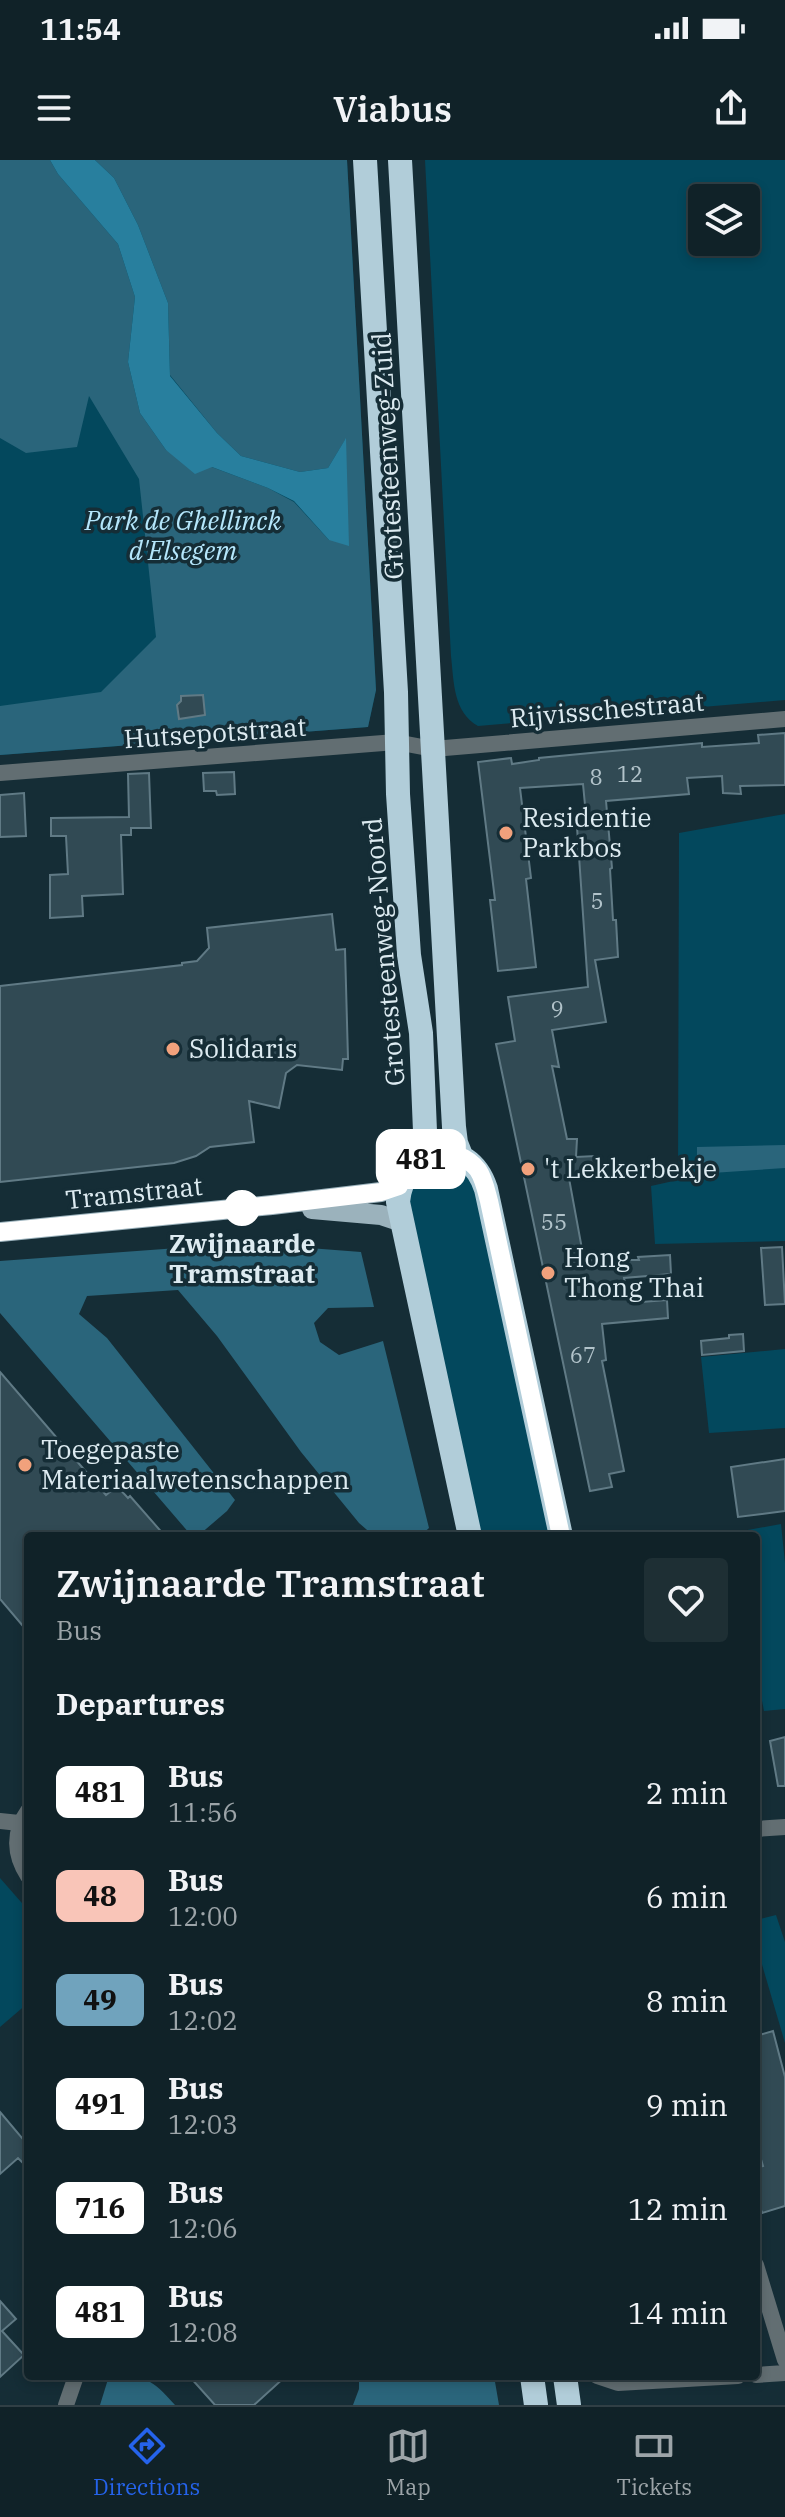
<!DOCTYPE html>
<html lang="en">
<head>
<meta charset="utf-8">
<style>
  body { margin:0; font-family:"IBM Plex Serif",serif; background:#1e2f34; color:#f1f3f6; height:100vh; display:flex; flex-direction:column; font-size:30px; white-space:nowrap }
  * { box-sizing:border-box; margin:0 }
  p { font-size:26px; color:#9ca4a8 }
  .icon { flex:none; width:44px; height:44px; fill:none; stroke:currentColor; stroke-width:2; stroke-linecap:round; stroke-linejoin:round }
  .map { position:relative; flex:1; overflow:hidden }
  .panel { position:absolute; left:24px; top:1372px; width:736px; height:848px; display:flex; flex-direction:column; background:#102228; border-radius:8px; box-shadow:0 4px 12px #0003,0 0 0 2px #303f45 }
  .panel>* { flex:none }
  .badge { padding:0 16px; border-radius:12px; font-size:28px; line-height:52px }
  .fabs { position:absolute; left:688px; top:24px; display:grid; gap:16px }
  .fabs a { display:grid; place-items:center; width:72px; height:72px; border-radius:8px; background:#102228; box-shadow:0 4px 12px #0003,0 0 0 2px #303f45; font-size:40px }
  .map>.badge { position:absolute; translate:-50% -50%; box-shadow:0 0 0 4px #fff }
  h2 { padding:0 32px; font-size:30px; line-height:72px }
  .round { display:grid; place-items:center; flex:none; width:84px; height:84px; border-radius:8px; background:#1e2f34 }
  .summary { display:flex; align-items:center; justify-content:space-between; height:136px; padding:0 32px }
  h1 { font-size:38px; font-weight:600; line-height:60px }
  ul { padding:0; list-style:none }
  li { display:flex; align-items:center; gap:24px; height:104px; padding:0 32px }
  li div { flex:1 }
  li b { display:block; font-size:30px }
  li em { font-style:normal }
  li .badge { min-width:88px; font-weight:700; text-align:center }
  .status { display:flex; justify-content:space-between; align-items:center; height:56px; padding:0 40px; background:#102228; direction:ltr }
  .status svg { height:22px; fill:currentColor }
  header { display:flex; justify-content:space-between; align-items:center; height:104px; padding:0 32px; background:#102228; font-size:36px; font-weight:600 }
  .tab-bar { display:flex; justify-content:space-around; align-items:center; height:112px; border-top:2px solid #303f45; background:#102228; font-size:22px; color:#9ca4a8 }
  .tab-bar a { display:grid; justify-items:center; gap:4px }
  .tab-bar .current { color:#2563eb }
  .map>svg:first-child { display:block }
  .green { fill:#03485d; fill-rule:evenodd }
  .forest { fill:#2a657b }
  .water { fill:#287f9e }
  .building { fill:#314a54; stroke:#607a85; stroke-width:2 }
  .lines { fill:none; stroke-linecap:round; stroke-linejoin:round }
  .minor { stroke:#626e72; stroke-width:16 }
  .major { stroke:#9bb2bc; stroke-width:20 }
  .highway { stroke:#b1cdd9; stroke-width:24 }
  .line-casing { stroke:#fff; stroke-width:18 }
  .line { stroke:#fff; stroke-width:12 }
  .poi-dot { fill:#f1a17c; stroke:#152d36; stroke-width:3 }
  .stop-dot { fill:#fff; stroke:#fff; stroke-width:4 }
  .labels { text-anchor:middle; stroke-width:7; stroke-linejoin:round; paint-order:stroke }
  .number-label { font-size:22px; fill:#b2c3ca }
  .street-label { font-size:26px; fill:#ddebf1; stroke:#152d36 }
  .park-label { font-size:26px; font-style:italic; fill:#b5e7fc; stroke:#152d36 }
  .poi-label { font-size:26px; fill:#ddebf1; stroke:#152d36; text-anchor:start }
  .stop-label { font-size:26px; font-weight:bold; fill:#ddebf1; stroke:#152d36 }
</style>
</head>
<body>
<div class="status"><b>11:54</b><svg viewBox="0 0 49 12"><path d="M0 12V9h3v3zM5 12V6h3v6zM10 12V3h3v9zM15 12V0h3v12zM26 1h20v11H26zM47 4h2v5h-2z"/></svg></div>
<header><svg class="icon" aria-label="menu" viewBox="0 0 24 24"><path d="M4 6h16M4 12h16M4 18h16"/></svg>Viabus<svg class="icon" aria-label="share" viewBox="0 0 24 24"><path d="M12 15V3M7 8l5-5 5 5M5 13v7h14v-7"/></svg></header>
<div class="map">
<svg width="785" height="2245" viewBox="0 0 785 2245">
  <rect width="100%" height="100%" fill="#152d36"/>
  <path class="green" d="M 0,0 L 347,0 L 376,530 L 368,567 L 0,595 Z
    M 425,0 L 785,0 L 785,540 L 478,566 C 453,552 454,522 451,496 ZM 702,38 L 746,38 L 746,82 L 702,82 Z
    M 785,654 L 785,1081 L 655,1084 L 651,1026 L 678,1020 L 679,673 Z
    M 444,1004 L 460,1009 L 473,1022 L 550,1376 L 480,1376 L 409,1038 C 416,1019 423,1007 444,1004 Z
    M 785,1189 L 785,1268 L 709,1273 L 701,1197 Z
    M 781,1364 L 785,1403 L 785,1549 L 764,1551 L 756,1510 L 756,1376 L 715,1376 Z
    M 0,1718 L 28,1750 L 28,1843 L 0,1867 Z
    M 756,1745 L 760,1759 L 776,1755 L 785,1782 L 785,1883 L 756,1784 Z"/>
  <path class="forest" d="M 0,0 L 50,0 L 58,14 L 118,84 L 135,137 L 128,202 L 140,253 L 166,290 L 268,328 L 294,342 L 329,380 L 345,280 L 328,308 L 300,312 L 241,296 L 217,273 L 170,215 L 168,143 L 138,65 L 114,18 L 95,0 L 347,0 L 376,530 L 368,567 L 0,595 L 0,546 L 101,532 L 156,477 L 139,319 L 89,236 L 77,287 L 26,293 L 0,278 Z
    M 785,985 L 785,1008 L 697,1014 L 697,987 Z
    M 246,1083 L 361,1092 L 374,1147 L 328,1148 L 314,1163 L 320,1182 L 339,1195 L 383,1181 L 429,1368 L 420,1376 L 374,1376 L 359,1363 L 301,1292 L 217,1176 L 178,1130 L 87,1136 L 79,1154 L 107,1178 L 235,1340 L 227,1351 L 199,1375 L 190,1374 L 0,1153 L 0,1101 Z
    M 109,2216 C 146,2216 151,2218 175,2245 L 100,2245 Z
    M 359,2216 L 494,2216 L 499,2245 L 353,2245 L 359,2229 Z"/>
  <path class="water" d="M 50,0 L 95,0 L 114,18 L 138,65 L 168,143 L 170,216 L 217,273 L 241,296 L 300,312 L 328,308 L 346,278 L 349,386 L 329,380 L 294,341 L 268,328 L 212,307 L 195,314 L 166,290 L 140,253 L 128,202 L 135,137 L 118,84 L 58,14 Z"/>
  <path class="building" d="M 203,535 L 205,555 L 179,559 L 177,545 L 181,541 L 181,536 Z
    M 785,573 L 785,625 L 740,626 L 741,634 L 723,633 L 722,616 L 687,618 L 689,634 L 606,641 L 612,708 L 610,709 L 613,760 L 616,760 L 618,797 L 595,800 L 606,862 L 552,870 L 559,907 L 552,906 L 567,979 L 577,979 L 576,997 L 595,996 L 596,1010 L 568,1013 L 584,1100 L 639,1100 L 638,1097 L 670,1095 L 671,1114 L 624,1118 L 629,1143 L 667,1140 L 668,1158 L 602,1164 L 606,1200 L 602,1201 L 624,1311 L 609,1314 L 612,1327 L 590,1331 L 496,884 L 515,881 L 508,837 L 588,827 L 577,667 L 587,666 L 583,624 L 520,628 L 531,718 L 526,719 L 536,807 L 498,811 L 490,740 L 495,740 L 478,602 L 511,598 L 512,604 L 539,600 L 539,598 L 601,592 L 702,583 L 702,587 L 759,583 L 758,575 Z
    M 234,612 L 235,634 L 217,635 L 216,631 L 204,631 L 203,613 Z
    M 149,613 L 151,668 L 131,668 L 131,675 L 121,675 L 123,734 L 82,736 L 83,756 L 50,758 L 50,715 L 68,714 L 66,676 L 51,676 L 51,658 L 129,657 L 128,614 Z
    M 24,633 L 26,676 L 0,677 L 0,635 Z
    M 332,754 L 336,790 L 345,789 L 348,899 L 343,899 L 342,910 L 297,905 L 286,913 L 279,948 L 249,941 L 254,982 L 210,987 L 196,996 L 174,1003 L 0,1022 L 0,826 L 182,805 L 182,803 L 197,801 L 209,788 L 207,768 Z
    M 782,1087 L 785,1144 L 765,1145 L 761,1088 Z
    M 743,1174 L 744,1191 L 702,1195 L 701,1181 L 729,1178 L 729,1175 Z
    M 0,1212 L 106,1335 L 117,1326 L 128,1338 L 130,1336 L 165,1376 L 28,1376 L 28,1472 L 0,1439 Z
    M 785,1299 L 785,1351 L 738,1357 L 731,1307 Z
    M 785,1577 L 785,1626 L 778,1626 L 770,1581 Z
    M 773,1871 L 785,1917 L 785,2046 L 762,2053 L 756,2032 L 756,2008 L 763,2006 L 756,1983 L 756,1876 Z
    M 0,1952 L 28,1985 L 28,2008 L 18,1998 L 0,2014 Z
    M 0,2141 L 16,2159 L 2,2171 L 24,2195 L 0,2217 Z
    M 189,2216 L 286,2216 L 254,2245 L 215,2245 Z"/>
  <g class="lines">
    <path class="minor" d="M 0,613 L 396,582 L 433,589 L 785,559
      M 28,1651 C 13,1672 14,1695 28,1716
      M 0,1661 L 19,1663
      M 756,1669 L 785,1667
      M 756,2105 L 785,2200
      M 756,2215 L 785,2213
      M 597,2216 L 618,2223 L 738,2216
      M 66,2245 L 76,2216"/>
    <path class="major" d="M 312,1049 L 381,1055 L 402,1062
      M 0,1072 L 272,1045 L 381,1032 L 399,1026"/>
    <path class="highway" d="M 365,0 L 396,532 L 398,634 L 409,795 L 421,873 L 426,996
      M 400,0 L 454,967 L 456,983 L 462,998
      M 470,1376 L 398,1042 C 403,986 468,973 486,1029 L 561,1376
      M 532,2216 L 536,2245
      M 565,2216 L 569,2245"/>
  </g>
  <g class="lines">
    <g class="line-casing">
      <path id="line" d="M 0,1072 L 272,1045 L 381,1032 L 399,1026 C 411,993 454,980 478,1010 C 484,1019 486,1030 489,1041 L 561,1376"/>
    </g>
    <use href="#line" class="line"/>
  </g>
  <g class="poi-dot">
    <circle cx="506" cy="673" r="8"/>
    <circle cx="173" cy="889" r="8"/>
    <circle cx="528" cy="1009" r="8"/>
    <circle cx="548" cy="1113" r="8"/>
    <circle cx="25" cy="1305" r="8"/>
  </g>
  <circle class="stop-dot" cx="242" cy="1048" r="16"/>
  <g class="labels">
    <g class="number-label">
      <text x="630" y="622">12</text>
      <text x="596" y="625">8</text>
      <text x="597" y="749">5</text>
      <text x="557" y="857">9</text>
      <text x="554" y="1070">55</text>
      <text x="583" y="1203">67</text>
    </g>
    <g class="street-label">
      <text transform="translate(388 296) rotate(-93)" y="9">Grotesteenweg-Zuid</text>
      <text transform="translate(607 550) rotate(-5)" y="9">Rijvisschestraat</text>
      <text transform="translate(215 573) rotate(-4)" y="9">Hutsepotstraat</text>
      <text transform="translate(384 792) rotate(-95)" y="9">Grotesteenweg-Noord</text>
      <text transform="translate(134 1033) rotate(-6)" y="9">Tramstraat</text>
    </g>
    <g class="park-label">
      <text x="183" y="370">Park de Ghellinck<tspan x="183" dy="30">d'Elsegem</tspan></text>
    </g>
    <g class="poi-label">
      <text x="522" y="667">Residentie<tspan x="522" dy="30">Parkbos</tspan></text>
      <text x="189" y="898">Solidaris</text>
      <text x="544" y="1018">'t Lekkerbekje</text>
      <text x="564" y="1107">Hong<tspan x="564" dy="30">Thong Thai</tspan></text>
      <text x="41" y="1299">Toegepaste<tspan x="41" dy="30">Materiaalwetenschappen</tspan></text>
    </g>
    <g class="stop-label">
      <text x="242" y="1093">Zwijnaarde<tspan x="242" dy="30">Tramstraat</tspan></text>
    </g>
  </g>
</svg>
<div class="fabs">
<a><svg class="icon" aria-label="layers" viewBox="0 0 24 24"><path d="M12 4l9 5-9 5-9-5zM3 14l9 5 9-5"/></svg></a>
</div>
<b class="badge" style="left:421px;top:999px;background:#fff;color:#111">481</b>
<section class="panel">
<div class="summary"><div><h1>Zwijnaarde Tramstraat</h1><p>Bus</p></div><a class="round"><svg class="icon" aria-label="heart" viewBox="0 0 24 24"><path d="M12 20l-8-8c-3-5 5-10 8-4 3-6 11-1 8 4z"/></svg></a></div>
<h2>Departures</h2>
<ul>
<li><span class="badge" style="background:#fff;color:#111">481</span><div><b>Bus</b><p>11:56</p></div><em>2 min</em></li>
<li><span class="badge" style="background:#f9c5b8;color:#111">48</span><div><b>Bus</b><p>12:00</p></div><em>6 min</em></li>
<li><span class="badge" style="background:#70a3bd;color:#111">49</span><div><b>Bus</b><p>12:02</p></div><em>8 min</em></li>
<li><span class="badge" style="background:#fff;color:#111">491</span><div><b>Bus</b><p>12:03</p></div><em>9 min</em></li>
<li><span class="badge" style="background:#fff;color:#111">716</span><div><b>Bus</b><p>12:06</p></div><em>12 min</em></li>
<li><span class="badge" style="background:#fff;color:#111">481</span><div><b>Bus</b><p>12:08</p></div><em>14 min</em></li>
</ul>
</section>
</div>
<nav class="tab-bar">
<a class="current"><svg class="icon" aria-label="directions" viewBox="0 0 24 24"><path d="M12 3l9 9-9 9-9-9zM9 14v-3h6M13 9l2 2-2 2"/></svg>Directions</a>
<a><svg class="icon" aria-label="map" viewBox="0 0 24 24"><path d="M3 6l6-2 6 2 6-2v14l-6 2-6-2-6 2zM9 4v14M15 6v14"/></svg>Map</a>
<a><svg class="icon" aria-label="tickets" viewBox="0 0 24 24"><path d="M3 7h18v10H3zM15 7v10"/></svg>Tickets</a>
</nav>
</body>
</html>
